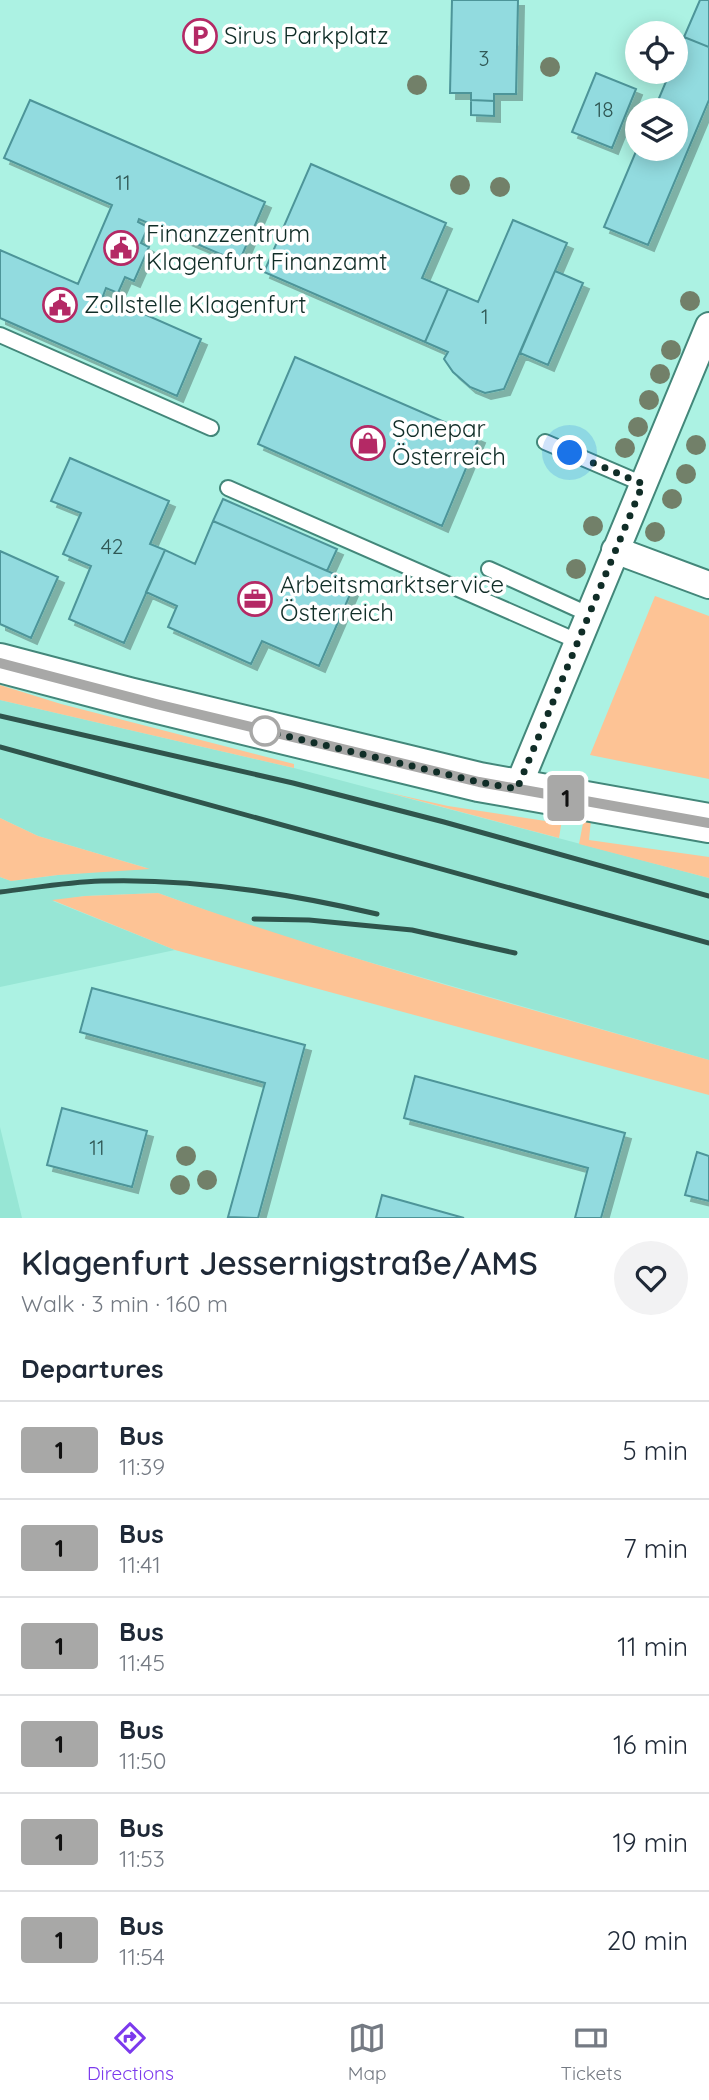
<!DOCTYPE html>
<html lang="en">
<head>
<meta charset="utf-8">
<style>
  body { margin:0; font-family:Quicksand,sans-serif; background:#f2f2f3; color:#1f2937; height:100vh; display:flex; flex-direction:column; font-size:26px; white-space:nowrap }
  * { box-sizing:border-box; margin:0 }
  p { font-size:23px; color:#747a83 }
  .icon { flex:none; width:38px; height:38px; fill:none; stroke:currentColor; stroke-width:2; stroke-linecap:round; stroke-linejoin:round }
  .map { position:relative; height:1218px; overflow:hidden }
  .side { display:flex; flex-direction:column; background:#fff; flex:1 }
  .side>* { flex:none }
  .badge { padding:0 14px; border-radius:5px; font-size:24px; line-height:46px }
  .tools { position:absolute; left:625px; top:21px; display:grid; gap:14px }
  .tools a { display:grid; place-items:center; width:63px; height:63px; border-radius:50%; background:#fff; box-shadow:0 4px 18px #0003; font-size:35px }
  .you { position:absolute; width:35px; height:35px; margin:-18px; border:5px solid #fff; border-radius:50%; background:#1a73e8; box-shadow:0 0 0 10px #1a73e833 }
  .map>.badge { position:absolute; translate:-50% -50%; box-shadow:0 0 0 4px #fff }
  h2 { padding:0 21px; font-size:26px; line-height:63px }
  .round { display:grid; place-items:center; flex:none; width:74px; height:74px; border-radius:37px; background:#f2f2f3 }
  .summary { display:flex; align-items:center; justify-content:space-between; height:119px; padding:0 21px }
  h1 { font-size:33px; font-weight:600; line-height:52px }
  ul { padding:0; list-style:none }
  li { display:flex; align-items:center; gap:21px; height:98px; padding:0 21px; border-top:2px solid #e0e1e3 }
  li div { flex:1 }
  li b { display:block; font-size:26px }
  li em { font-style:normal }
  li .badge { min-width:77px; font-weight:700; text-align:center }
  .tab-bar { display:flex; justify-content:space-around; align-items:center; height:98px; border-top:2px solid #e0e1e3; background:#fff; font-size:19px; color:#747a83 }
  .tab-bar a { display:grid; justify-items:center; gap:4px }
  .tab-bar .active { color:#7c3aed }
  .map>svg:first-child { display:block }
  .built { fill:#97e6d5 }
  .green { fill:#fdc395 }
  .building { fill:#92dbdf; stroke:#4d9599; stroke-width:2; filter:url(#shadow) }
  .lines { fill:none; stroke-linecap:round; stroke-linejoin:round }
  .lane-casing { stroke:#43877a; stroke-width:18 }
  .street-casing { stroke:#43877a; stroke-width:30 }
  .secondary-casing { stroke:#43877a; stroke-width:42 }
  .lane { stroke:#fff; stroke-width:14 }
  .street { stroke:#fff; stroke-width:26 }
  .secondary { stroke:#fff; stroke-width:38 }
  .rail { stroke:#2f544c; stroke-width:5 }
  .tree { fill:#728069 }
  .line-casing { stroke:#fff; stroke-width:16 }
  .line { stroke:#a8a8a7; stroke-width:10 }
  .walk { stroke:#102d27; stroke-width:7; stroke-dasharray:0 12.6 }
  .stop-dot { fill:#fff; stroke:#a8a8a7; stroke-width:3.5 }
  .labels { text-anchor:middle; stroke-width:7; stroke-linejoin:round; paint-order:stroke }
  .number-label { font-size:21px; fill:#305855 }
  .poi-label { font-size:24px; fill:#102d27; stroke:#fff; text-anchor:start }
</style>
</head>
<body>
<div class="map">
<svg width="709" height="1218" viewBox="0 0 709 1218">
  <defs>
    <filter id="shadow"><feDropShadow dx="6" dy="6" stdDeviation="0" flood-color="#0004"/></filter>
  </defs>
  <rect width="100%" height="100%" fill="#acf2e3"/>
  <path class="built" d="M 0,700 L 294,768 L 709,878 L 709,1060 L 365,961 L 247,925 L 158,893 L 85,896 L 53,901 L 175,950 L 0,987 L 0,877 L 11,881 L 58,875 L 147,868 L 38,836 L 0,818 Z
    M 0,1127 L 22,1218 L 0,1218 Z"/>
  <path class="green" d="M 655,596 L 709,616 L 709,779 L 590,755 Z
    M 0,685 L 61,704 L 294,764 L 294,768 L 0,700 Z
    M 386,792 L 448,806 L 552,822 L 556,811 L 563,813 L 559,838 Z
    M 0,818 L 38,836 L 150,869 L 58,875 L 11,881 L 0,877 Z
    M 584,818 L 591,820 L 589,840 L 709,857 L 709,878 L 579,844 Z
    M 158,893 C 338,958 525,1007 709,1060 L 709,1095 L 175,950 L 52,900 L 85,896 Z"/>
  <path class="building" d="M 452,0 L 518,0 L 516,94 L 494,94 L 494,101 L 471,100 L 471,93 L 450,93 Z
    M 700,0 L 709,0 L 709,47 L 684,37 Z
    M 684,37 L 709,47 L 709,100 L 648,245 L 604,227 L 637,149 L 676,149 L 676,110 L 654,110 L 670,72 L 676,72 L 676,58 Z
    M 596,73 L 636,89 L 612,148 L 572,132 Z
    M 30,100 L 265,202 L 239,262 L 139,219 L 138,222 L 148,227 L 141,243 L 149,247 L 134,281 L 125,277 L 118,293 L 106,288 L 103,296 L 201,339 L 177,396 L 0,318 L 0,250 L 78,284 L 112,205 L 4,158 Z
    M 471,100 L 494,101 L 494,116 L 471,115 Z
    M 311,164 L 446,223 L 422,278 L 448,289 L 425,342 L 264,272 Z
    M 513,220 L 567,243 L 504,389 L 485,393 L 470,387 L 453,372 L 444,359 L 448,352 L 425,342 L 448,289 L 478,302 Z
    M 555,271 L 583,283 L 548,365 L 520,353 Z
    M 295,357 L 479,437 L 442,526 L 258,444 Z
    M 70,458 L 169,501 L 150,544 L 165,550 L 124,643 L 69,619 L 91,566 L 63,554 L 81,513 L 51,501 Z
    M 223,499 L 337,549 L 327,571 L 213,521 Z
    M 213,521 L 355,583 L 319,666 L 262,641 L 251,664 L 168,627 L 177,606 L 146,592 L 165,550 L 195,564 Z
    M 0,551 L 58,577 L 31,638 L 0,624 Z
    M 92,988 L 305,1045 L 258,1218 L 228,1217 L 265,1083 L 80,1032 Z
    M 415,1076 L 625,1133 L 601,1218 L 575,1218 L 588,1168 L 404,1118 Z
    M 62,1108 L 147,1131 L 132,1187 L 47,1165 Z
    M 697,1152 L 709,1156 L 709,1201 L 685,1195 Z
    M 382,1195 L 464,1218 L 376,1218 Z"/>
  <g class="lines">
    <g class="lane-casing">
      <path id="lane" d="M 0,335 L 211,428
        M 545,442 L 643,484
        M 228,488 L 577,641
        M 489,569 L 588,614"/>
    </g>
    <g class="street-casing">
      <path id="street" d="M 615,550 L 709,585
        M 517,789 L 709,326"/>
    </g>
    <g class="secondary-casing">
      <path id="secondary" d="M 0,663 L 129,697 L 479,782 L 709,823"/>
    </g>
    <use href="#lane" class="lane"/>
    <use href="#street" class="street"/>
    <use href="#secondary" class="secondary"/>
    <path class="rail" d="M 0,716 L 293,783 L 444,822 L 709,896
      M 0,747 L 709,943
      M 0,892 C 34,888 67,882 101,881 C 194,878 287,893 377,914
      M 254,919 L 309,920 L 412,930 L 515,953"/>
  </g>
  <g class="tree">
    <circle cx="550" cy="67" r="10"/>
    <circle cx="417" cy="85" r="10"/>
    <circle cx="460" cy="185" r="10"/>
    <circle cx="500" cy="187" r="10"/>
    <circle cx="690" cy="301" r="10"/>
    <circle cx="671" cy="350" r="10"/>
    <circle cx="660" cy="374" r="10"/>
    <circle cx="649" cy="400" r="10"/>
    <circle cx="638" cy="427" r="10"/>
    <circle cx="696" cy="445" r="10"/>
    <circle cx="625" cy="448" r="10"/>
    <circle cx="686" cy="474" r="10"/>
    <circle cx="672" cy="499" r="10"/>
    <circle cx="593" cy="526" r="10"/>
    <circle cx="655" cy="532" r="10"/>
    <circle cx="576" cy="569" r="10"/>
    <circle cx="186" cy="1156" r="10"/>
    <circle cx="207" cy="1180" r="10"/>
    <circle cx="180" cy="1185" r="10"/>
  </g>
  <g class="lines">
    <g class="line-casing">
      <path id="line" d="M 0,663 L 156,704 L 479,782 L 709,823"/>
    </g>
    <use href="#line" class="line"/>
    <path class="walk" d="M 265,731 L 479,782 L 517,789 L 643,484 L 570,453"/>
  </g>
  <defs>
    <g id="parking-ring" transform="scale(1.75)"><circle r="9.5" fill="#fff" stroke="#b42965" stroke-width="1.5"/><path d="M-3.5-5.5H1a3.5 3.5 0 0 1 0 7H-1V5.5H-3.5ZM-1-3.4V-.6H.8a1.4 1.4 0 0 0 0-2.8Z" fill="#b42965"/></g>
    <g id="civic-ring" transform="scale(1.75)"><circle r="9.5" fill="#fff" stroke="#b42965" stroke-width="1.5"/><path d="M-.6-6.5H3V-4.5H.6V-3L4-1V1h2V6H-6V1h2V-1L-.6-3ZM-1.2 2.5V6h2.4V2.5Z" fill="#b42965"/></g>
    <g id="shop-ring" transform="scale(1.75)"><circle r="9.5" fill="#fff" stroke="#b42965" stroke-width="1.5"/><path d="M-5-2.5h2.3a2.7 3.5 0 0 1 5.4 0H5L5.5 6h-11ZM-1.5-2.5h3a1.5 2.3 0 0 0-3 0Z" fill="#b42965"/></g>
    <g id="office-ring" transform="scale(1.75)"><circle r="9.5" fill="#fff" stroke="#b42965" stroke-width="1.5"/><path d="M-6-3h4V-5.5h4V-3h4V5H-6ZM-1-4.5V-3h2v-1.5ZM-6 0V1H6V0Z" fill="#b42965"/></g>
  </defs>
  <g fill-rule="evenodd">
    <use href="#parking-ring" x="200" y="36"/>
    <use href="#civic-ring" x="121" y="248"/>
    <use href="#civic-ring" x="60" y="305"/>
    <use href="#shop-ring" x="368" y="443"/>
    <use href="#office-ring" x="255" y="599"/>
  </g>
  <circle class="stop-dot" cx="265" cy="731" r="14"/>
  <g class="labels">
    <g class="number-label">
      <text x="484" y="66">3</text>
      <text x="604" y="117">18</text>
      <text x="123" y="190">11</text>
      <text x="485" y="324">1</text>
      <text x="112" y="554">42</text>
      <text x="97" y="1155">11</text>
    </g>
    <g class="poi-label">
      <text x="224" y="44">Sirus Parkplatz</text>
      <text x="146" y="242">Finanzzentrum<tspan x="146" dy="28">Klagenfurt Finanzamt</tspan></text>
      <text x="84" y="313">Zollstelle Klagenfurt</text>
      <text x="392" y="437">Sonepar<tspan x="392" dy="28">Österreich</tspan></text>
      <text x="280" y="593">Arbeitsmarktservice<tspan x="280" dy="28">Österreich</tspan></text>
    </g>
  </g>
</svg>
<div class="tools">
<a><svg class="icon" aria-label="locate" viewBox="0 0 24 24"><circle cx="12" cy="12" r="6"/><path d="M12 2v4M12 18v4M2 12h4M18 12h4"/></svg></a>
<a><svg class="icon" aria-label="layers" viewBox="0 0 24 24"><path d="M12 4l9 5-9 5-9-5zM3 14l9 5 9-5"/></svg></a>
</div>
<div class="you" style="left:570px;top:453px"></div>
<b class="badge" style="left:566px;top:798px;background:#a8a8a7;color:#111">1</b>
</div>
<section class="side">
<div class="summary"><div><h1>Klagenfurt Jessernigstraße/AMS</h1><p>Walk · 3 min · 160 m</p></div><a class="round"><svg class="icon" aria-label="heart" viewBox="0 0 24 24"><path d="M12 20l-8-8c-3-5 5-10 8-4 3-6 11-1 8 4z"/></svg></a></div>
<h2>Departures</h2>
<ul>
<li><span class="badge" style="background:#a8a8a7;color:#111">1</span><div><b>Bus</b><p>11:39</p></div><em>5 min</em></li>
<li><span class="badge" style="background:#a8a8a7;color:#111">1</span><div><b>Bus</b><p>11:41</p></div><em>7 min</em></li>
<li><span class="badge" style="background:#a8a8a7;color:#111">1</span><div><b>Bus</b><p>11:45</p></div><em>11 min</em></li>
<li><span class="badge" style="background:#a8a8a7;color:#111">1</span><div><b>Bus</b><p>11:50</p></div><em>16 min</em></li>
<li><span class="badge" style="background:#a8a8a7;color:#111">1</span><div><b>Bus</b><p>11:53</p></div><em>19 min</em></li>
<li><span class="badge" style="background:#a8a8a7;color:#111">1</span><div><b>Bus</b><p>11:54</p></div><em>20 min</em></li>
</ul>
</section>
<nav class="tab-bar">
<a class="active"><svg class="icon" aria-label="directions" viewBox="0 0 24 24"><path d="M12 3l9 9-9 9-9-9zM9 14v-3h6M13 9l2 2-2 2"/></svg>Directions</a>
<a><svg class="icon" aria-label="map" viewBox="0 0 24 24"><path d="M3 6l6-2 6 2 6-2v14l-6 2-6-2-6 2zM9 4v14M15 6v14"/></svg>Map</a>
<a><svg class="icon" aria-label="tickets" viewBox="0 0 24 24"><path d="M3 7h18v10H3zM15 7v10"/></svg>Tickets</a>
</nav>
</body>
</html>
